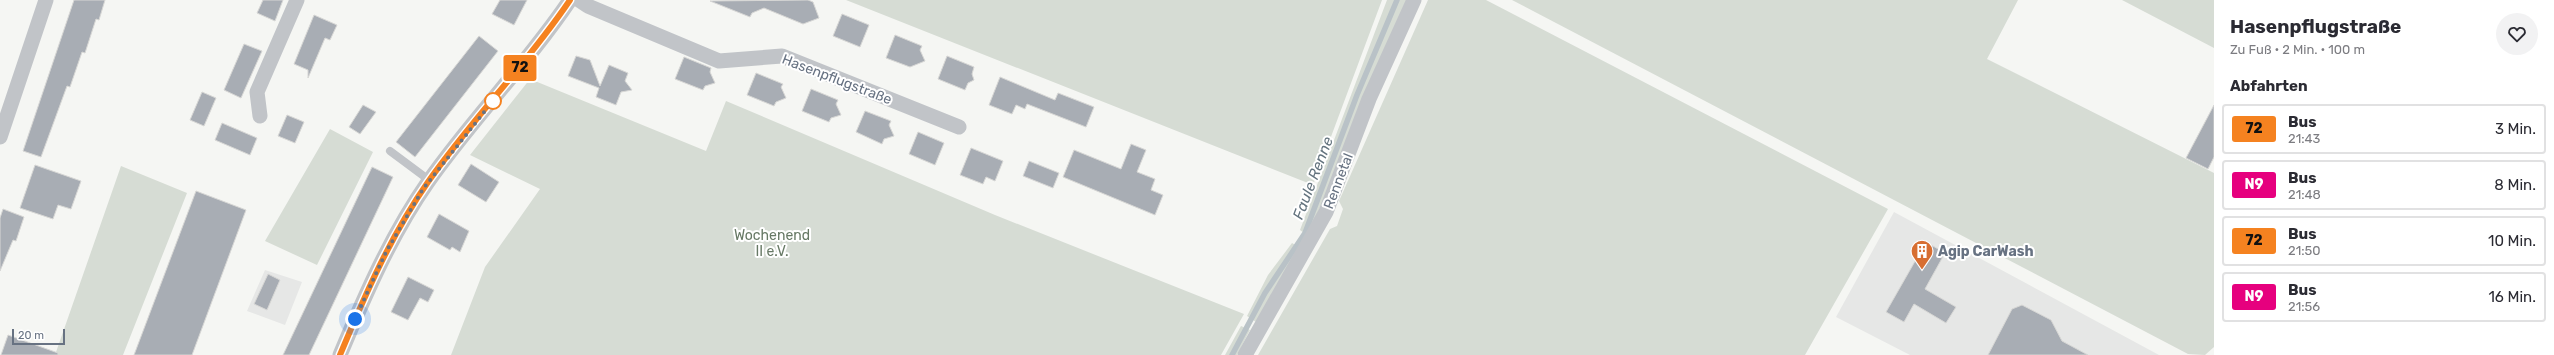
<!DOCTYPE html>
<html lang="de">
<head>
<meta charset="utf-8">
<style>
  body { margin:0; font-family:Rubik,sans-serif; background:#f2f2f3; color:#2b2b33; height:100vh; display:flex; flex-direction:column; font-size:15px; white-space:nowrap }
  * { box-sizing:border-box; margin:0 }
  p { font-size:13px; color:#7c7c81 }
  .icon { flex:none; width:22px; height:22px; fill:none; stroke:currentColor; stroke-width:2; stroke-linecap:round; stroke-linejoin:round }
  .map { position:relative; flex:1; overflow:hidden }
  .drawer { display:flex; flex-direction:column; background:#fff; width:340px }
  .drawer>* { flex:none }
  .badge { padding:0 8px; border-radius:3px; font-size:14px; line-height:26px }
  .scale { position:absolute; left:12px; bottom:10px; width:53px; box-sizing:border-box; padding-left:4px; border:2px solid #677282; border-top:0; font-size:11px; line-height:14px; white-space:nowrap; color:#677282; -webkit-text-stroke:3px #fff; paint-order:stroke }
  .you { position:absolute; width:20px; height:20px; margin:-10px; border:3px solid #fff; border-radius:50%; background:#1a73e8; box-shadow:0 0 0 6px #1a73e833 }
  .map>.badge { position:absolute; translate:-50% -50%; box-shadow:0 0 0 2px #fff }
  h2 { padding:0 16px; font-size:15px; line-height:36px }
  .round { display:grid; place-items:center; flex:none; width:42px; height:42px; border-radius:21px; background:#f2f2f3 }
  .summary { display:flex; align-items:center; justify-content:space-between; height:68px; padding:0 16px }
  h1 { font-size:19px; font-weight:700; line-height:30px }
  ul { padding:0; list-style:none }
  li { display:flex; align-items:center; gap:12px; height:50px; margin:0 8px 6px; padding:0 8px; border:2px solid #e1e1e2; border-radius:4px }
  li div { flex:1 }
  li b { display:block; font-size:15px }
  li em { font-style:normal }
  li .badge { min-width:44px; font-weight:700; text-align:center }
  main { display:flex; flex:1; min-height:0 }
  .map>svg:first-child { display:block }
  .built { fill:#e6e7e6 }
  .green { fill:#d6dcd4 }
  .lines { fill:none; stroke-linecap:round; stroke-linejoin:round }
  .stream { stroke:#b9c2c7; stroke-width:5.5 }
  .building { fill:#a8adb4; stroke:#d7d7d5 }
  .lane { stroke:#c1c4c8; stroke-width:8 }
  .street { stroke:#c1c4c8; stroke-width:15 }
  .line-casing { stroke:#fff; stroke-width:9 }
  .line { stroke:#f58220; stroke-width:6 }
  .walk { stroke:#677282; stroke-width:4; stroke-dasharray:0 7.2 }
  .stop-dot { fill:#fff; stroke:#f58220; stroke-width:2 }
  .labels { text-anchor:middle; stroke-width:4; stroke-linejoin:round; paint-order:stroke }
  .street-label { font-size:14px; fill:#677282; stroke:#fff }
  .park-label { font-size:14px; fill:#677965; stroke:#fff }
  .poi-label { font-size:14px; font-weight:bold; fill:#677282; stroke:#fff; text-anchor:start }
  .water-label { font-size:15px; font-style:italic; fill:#63737e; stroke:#fff }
</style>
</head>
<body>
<main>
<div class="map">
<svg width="2214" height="355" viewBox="0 0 2214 355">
  <rect width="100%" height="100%" fill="#f5f6f3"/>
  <path class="built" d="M 1894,212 L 2159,355 L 1910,355 L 1836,317 Z
    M 265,270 L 302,282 L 285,325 L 247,311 Z"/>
  <path class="green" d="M 846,0 L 1382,0 L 1313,185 Z
    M 1387,0 L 1408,0 L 1308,236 L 1300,230 Z
    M 1428,0 L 1486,0 L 1888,209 L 1805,355 L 1258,355 L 1330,229 L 1337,226 L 1343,209 L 1339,201 Z
    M 1512,0 L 2018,0 L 1987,59 L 2214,173 L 2214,347 L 2205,355 L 2188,354 Z
    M 2122,0 L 2214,0 L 2214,48 Z
    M 530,79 L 706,151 L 726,101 L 995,215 L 1244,314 L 1221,355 L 451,355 L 485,267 L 540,189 L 470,155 Z
    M 330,129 L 373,152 L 317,265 L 265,241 Z
    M 121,166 L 187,193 L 123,355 L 55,355 Z
    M 1292,243 L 1299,247 L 1256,322 L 1247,316 L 1268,275 Z
    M 1241,326 L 1250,330 L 1237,355 L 1225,355 Z"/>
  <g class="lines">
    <path class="stream" d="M 1232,355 L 1265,293 L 1305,233 L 1357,95 L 1397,0"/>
  </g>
  <path class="building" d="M 74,0 L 105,0 L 99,20 L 96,19 L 85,53 L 82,52 L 70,87 L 67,86 L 41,157 L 23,151 Z
    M 263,0 L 283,0 L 275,21 L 257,13 Z
    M 500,0 L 527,0 L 514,25 L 492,14 Z
    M 808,0 L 813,2 L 819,18 L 803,24 L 764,8 L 752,13 L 750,17 L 710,1 Z
    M 842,14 L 869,25 L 860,47 L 833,36 Z
    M 314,15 L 337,25 L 330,40 L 325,38 L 308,78 L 308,70 L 294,64 Z
    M 895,35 L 922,46 L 920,50 L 925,61 L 910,67 L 886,58 Z
    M 479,36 L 498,51 L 415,157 L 396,142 Z
    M 244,44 L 262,51 L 241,98 L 224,90 Z
    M 576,56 L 590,60 L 600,86 L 609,65 L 628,73 L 625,81 L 632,90 L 621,92 L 616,105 L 596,97 L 599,88 L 568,76 Z
    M 947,56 L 974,67 L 972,74 L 974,80 L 968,83 L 965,90 L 938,79 Z
    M 684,57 L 711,68 L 710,72 L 715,83 L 705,86 L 703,90 L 675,79 Z
    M 756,73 L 783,84 L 781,87 L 786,98 L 776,102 L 774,106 L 747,95 Z
    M 1000,77 L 1055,100 L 1058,93 L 1094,107 L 1086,127 L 1027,104 L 1025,109 L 1016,105 L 1012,114 L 989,105 Z
    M 811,89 L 838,100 L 836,104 L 841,115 L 831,118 L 829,122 L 802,111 Z
    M 202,92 L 216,98 L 204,126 L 190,120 Z
    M 363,105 L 376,112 L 360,134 L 349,127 Z
    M 2214,105 L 2214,157 L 2208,169 L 2186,158 Z
    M 865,111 L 891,121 L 889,125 L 894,136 L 884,139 L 882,144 L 856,132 Z
    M 287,115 L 304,122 L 295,143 L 278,136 Z
    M 222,123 L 257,138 L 250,155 L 215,140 Z
    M 918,132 L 944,143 L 935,165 L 909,154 Z
    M 1131,144 L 1146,150 L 1137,172 L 1155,179 L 1151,190 L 1163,195 L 1155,215 L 1063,177 L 1074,150 L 1121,169 Z
    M 971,148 L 1003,161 L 995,181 L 986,177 L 983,184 L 960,175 Z
    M 1029,161 L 1059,173 L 1053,188 L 1023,176 Z
    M 471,164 L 499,182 L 486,202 L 458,185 Z
    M 35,165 L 81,181 L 71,209 L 58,205 L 53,219 L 20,208 Z
    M 372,167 L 393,177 L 309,355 L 283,355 Z
    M 196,191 L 246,210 L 192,355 L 134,355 Z
    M 3,209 L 24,217 L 16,241 L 13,240 L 0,271 L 0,218 Z
    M 439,214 L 469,231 L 460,252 L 452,247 L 450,250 L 427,237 Z
    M 1926,242 L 1945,253 L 1925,289 L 1956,307 L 1946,323 L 1914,304 L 1904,322 L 1886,312 Z
    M 268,274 L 280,280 L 267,310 L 254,304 Z
    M 408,277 L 434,290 L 428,302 L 420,298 L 408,320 L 391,312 Z
    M 2022,305 L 2051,320 L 2062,341 L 2088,355 L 1988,355 L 2012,309 Z
    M 8,335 L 58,353 L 58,355 L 1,355 Z"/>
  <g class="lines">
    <path class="lane" d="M 390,151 L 429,180"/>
    <path class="street" d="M 579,0 L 588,6 L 719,61 L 782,56 L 959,127
      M 260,116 L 257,92 L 297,0
      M 0,137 L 46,0
      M 340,355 C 365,295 391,235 428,182 C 472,119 527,64 570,0
      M 1245,355 L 1326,212 L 1369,99 L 1414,0"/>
  </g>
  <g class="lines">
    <g class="line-casing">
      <path id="line" d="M 340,355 C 365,295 391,235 428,182 C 472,119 527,64 570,0"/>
    </g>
    <use href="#line" class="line"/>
    <path class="walk" d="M 355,319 L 386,252 L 423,189 L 493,101"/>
  </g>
  <defs>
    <g id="building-pin" transform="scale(1.15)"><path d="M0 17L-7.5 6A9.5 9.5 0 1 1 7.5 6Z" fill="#d76e31" stroke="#fff"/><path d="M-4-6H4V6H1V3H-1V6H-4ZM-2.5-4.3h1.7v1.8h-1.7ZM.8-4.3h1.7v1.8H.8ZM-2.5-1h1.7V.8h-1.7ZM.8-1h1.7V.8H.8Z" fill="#fff"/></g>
  </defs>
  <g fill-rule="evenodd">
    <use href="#building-pin" x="1922" y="251"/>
  </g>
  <circle class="stop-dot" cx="493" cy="101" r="8"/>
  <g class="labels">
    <g class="street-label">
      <text transform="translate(837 79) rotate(21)" y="5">Hasenpflugstraße</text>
      <text transform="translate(1338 181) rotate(-69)" y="5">Rennetal</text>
    </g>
    <g class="park-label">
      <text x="772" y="240">Wochenend<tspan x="772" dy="16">II e.V.</tspan></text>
    </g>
    <g class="poi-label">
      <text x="1938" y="256">Agip CarWash</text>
    </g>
    <g class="water-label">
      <text transform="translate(1313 178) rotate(-69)" y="5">Faule Renne</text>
    </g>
  </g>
</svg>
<div class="scale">20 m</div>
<div class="you" style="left:355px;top:319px"></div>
<b class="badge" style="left:520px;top:68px;background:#f58220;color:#111">72</b>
</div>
<section class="drawer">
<div class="summary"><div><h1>Hasenpflugstraße</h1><p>Zu Fuß · 2 Min. · 100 m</p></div><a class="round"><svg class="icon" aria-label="heart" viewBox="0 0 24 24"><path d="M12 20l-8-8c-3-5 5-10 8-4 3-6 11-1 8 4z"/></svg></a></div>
<h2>Abfahrten</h2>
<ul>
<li><span class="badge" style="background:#f58220;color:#111">72</span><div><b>Bus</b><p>21:43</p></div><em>3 Min.</em></li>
<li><span class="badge" style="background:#e6007e;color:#fff">N9</span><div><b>Bus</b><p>21:48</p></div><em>8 Min.</em></li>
<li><span class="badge" style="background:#f58220;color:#111">72</span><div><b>Bus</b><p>21:50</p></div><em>10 Min.</em></li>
<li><span class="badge" style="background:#e6007e;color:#fff">N9</span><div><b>Bus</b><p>21:56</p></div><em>16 Min.</em></li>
</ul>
</section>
</main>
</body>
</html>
